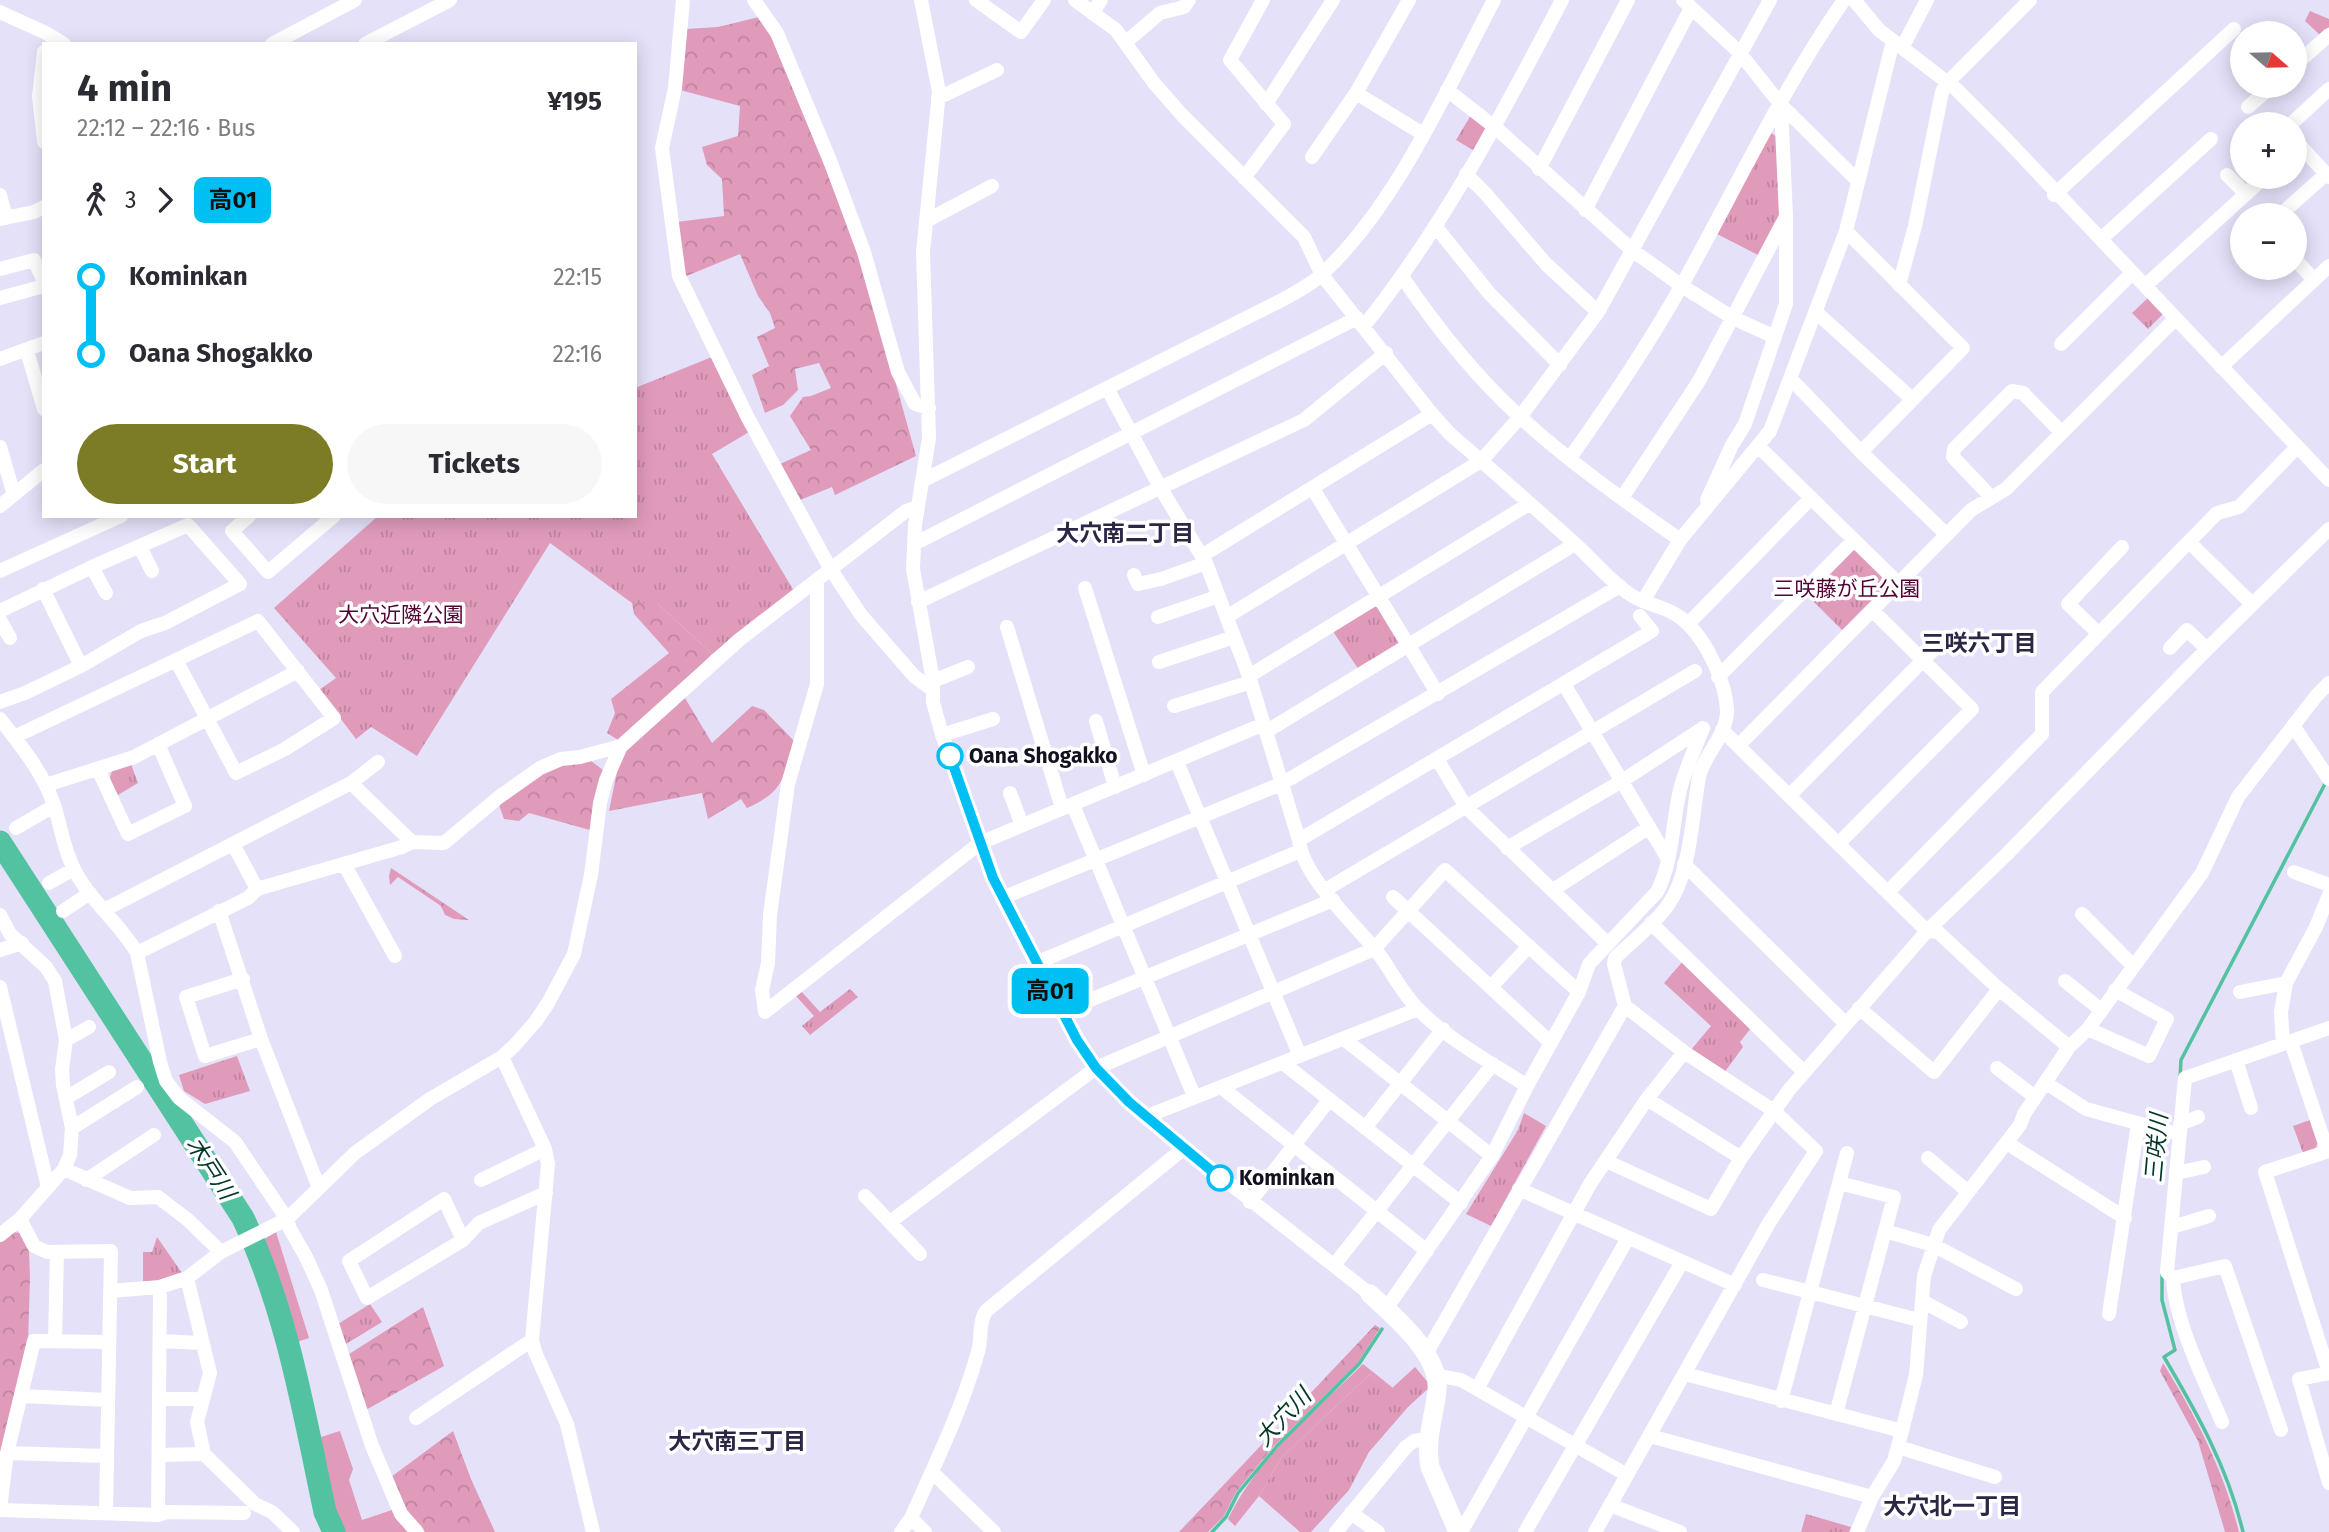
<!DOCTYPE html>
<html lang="en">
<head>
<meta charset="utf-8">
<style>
  body { margin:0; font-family:"Fira Sans","Noto Sans JP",sans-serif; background:#f7f7f7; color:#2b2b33; height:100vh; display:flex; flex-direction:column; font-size:26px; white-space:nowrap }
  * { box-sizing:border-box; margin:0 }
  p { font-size:23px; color:#7c7c81 }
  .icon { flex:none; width:38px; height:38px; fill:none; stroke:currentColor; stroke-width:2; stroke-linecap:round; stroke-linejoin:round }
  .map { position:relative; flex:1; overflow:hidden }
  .drawer { position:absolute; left:42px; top:42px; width:595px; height:476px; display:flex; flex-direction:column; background:#fff; border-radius:0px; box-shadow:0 4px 18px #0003 }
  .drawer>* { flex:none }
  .badge { padding:0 14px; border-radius:10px; font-size:24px; line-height:46px }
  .needle { width:46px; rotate:110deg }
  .buttons { position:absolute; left:2230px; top:21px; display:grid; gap:14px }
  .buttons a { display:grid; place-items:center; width:77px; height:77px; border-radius:50%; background:#fff; box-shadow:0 4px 18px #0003; font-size:35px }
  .map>.badge { position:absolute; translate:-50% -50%; box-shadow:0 0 0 4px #fff }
  .legs { display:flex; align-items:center; gap:10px; height:77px; padding:0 35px; font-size:23px }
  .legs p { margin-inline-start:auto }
  .headline { display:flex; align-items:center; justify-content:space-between; height:119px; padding:0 35px }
  h1 { font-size:38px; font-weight:700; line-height:52px }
  .action { display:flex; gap:14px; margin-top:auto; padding:14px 35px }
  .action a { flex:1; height:80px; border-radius:42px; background:#7b7c25; color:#fff; font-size:28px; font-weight:700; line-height:80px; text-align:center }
  .action a+a { background:#f7f7f7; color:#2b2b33 }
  ul { padding:0 35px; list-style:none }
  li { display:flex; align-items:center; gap:24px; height:77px; font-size:26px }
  li i { display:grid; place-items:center; width:10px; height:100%; margin:0 9px; background:currentColor }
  li i::after { content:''; width:18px; height:18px; margin:-9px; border:5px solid; border-radius:50%; background:#fff }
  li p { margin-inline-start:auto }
  li:first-child i { background:linear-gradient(#0000 50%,currentColor 0) }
  li:last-child i { background:linear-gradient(currentColor 50%,#0000 0) }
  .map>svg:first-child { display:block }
  .grass { fill:#e09bbb }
  .forest { fill:url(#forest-crowns) }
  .park { fill:url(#park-tufts) }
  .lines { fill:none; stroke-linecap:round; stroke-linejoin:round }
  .stream { stroke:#53c2a0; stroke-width:3.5 }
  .river { stroke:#53c2a0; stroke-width:23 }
  .street { stroke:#fff; stroke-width:14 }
  .secondary { stroke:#fff; stroke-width:19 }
  .line-1-casing { stroke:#fff; stroke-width:16 }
  .line-1 { stroke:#00c0f3; stroke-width:10 }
  .stop-1-dot { fill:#fff; stroke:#00c0f3; stroke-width:3.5 }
  .labels { text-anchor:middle; stroke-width:7; stroke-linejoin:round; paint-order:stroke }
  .park-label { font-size:21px; fill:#510433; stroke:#fff }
  .stop-label { font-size:21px; font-weight:bold; fill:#13111f; stroke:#fff; text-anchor:start }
  .neighbourhood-label { font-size:23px; font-weight:bold; fill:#2b2644; stroke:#fff }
  .water-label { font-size:23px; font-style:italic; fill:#013628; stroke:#fff }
</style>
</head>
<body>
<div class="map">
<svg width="2329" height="1532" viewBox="0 0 2329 1532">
  <defs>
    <pattern id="forest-crowns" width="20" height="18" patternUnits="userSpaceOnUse" patternTransform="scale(1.75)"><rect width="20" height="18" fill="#e09bbb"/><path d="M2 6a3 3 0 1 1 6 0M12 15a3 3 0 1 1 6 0" fill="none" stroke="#bf84a0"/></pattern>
    <pattern id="park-tufts" width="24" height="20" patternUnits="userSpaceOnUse" patternTransform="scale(1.75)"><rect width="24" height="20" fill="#e09bbb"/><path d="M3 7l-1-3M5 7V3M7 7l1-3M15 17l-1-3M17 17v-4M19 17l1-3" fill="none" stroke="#bf84a0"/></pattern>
  </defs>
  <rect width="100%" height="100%" fill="#e4e1f9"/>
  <path class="grass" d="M 276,1232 L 309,1338 L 291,1344 L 261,1241 Z
    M 1363,1364 L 1393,1388 L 1390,1391 L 1370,1374 L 1281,1458 L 1259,1496 L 1235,1526 L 1228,1519 C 1257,1458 1315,1411 1363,1364 Z
    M 340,1431 L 353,1469 L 349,1480 L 362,1520 L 392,1510 L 413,1532 L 344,1532 L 331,1507 L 318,1438 Z"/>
  <path class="forest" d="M 759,17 L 773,39 L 859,251 L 916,456 L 835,495 L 832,487 L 800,500 L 780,464 L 811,450 L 790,416 L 803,397 L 811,396 L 831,388 L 819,363 L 795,369 L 798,390 L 783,405 L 765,413 L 752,375 L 769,366 L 757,337 L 775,328 L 770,313 L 758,296 L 740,254 L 684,277 L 677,222 L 724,216 L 722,179 L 707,165 L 702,147 L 738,136 L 740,106 L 680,90 L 686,29 L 718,27 Z
    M 632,603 L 657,603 L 712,654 L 623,743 L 607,733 L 615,713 L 611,699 L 669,653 L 634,614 Z
    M 685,698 L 712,743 L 752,706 L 764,710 L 794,741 C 783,778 785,791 747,808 L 741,799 L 708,819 L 702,793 L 609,811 L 620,757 Z
    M 590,760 L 608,774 L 597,832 L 529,813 L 519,821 L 504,819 L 498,802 C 532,778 546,763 590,760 Z
    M 391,868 L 469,920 L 454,919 L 445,915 L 441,906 L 398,877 L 390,885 L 389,876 Z
    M 13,1232 L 20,1233 L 29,1251 L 30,1278 L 28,1343 L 0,1464 L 0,1242 Z
    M 423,1307 L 444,1366 L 364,1411 L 346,1356 Z
    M 1375,1325 L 1380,1328 L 1357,1364 L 1274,1446 L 1236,1492 L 1224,1516 L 1208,1532 L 1179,1532 Z
    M 2163,1363 C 2196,1416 2224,1471 2239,1532 L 2225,1532 L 2198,1441 L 2160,1371 Z
    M 453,1431 L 471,1479 L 495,1532 L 425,1532 L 408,1512 L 391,1477 Z"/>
  <path class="park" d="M 2310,11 L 2329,19 L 2329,27 L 2320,35 L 2305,21 Z
    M 1471,115 L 1487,127 L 1476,152 L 1456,140 Z
    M 1769,132 L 1776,136 L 1781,218 L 1760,256 L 1717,234 Z
    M 2149,297 L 2164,313 L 2148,329 L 2132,313 Z
    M 712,357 L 749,432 L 712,454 L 794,591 L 712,654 L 657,603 L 632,603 L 550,543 L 417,756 L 371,727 L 356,739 L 319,690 L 336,678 L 274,608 L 378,516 L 635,516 L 635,388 Z
    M 1851,548 L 1857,548 L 1888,578 L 1888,584 L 1842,630 L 1806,594 Z
    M 1375,604 L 1381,606 L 1402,640 L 1400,646 L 1359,670 L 1332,630 Z
    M 131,764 L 138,783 L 118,795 L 109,780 L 112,771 Z
    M 1684,960 L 1751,1028 L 1740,1042 L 1743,1047 L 1724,1073 L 1690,1051 L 1711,1026 L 1664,983 Z
    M 850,989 L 858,997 L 810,1035 L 802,1026 L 814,1016 L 796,996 L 801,991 L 820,1012 Z
    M 237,1056 L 250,1091 L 205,1104 L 184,1091 L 179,1075 Z
    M 1524,1113 L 1546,1126 L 1491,1226 L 1466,1214 L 1518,1130 Z
    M 2313,1119 L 2320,1138 L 2315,1149 L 2303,1153 L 2293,1126 Z
    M 157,1237 L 182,1273 L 157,1281 L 143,1281 L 143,1252 L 152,1252 Z
    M 370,1304 L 382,1322 L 346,1344 L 338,1324 Z
    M 1415,1367 L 1431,1386 L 1408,1407 L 1369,1452 L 1349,1490 L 1311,1532 L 1300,1532 L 1259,1496 L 1281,1458 L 1370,1374 L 1390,1390 Z
    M 1806,1514 L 1851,1527 L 1849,1532 L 1801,1532 Z"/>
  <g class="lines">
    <path class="stream" d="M 2180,1078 L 2181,1060 L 2326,782
      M 2162,1274 L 2162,1300 L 2175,1350 L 2164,1357 C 2197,1413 2228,1468 2243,1532
      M 1212,1532 L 1226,1517 L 1238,1493 L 1277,1446 L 1359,1364 L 1382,1329"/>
    <path class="river" d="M 0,842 L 243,1218 C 287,1311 304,1413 325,1512 L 334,1532"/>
    <path class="street" d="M 683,0 L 675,88 L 662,148 L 679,276 L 748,418 L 830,568 L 861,615 L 914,676 L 933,690
      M 754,0 L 777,33 L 831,163 L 864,252 L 898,372 L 915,404 L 929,408
      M 921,0 L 939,92 L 923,252 L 929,438 L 915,525 L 913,569 L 933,681 L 933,702 L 942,735 L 1002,898 L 1061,1012 L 1096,1068 L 1145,1117 L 1370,1294
      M 976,0 L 1021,32 L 1044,0
      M 1075,0 L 1116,30 L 1154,83 L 1182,115 L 1304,237 L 1322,275 L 1432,414 L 1450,434 C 1492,470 1533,506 1574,543 C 1592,559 1608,579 1628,593 C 1648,608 1668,604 1688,624 C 1708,644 1725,681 1727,709 C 1728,735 1704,754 1699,777 C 1692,815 1691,873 1668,905 C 1654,925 1632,941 1615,958 L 1614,964 L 1625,1006 L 1426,1354
      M 1683,0 L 1739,52 L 1781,105 L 1858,181
      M 1854,0 L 1879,30 L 1956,89 L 2004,137 L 2329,480
      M 0,12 L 46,33 L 64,44
      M 1092,13 L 1101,0
      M 1126,42 L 1160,13 L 1184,7 L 1189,0
      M 272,44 L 355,0
      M 365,44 L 450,0
      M 1902,48 L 1927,0
      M 44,52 L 39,96 L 44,142
      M 2294,66 L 2329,35
      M 1447,90 L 1496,128 L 1632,250 L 1682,286 L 1733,318 L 1775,337
      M 1356,93 L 1423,134
      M 938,98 L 997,70
      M 1266,104 L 1333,0
      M 2248,107 L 2272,86
      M 2291,124 L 2329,89
      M 2294,139 L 2329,177
      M 1312,157 L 1356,93 L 1409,0
      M 1539,169 L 1628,0
      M 1466,174 L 1485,193 L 1546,264 L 1598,312
      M 2227,175 L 2246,194
      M 1244,178 L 1284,124 L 1230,60 L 1263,0
      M 0,195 L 6,218
      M 2054,195 L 2234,29
      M 1585,210 L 1691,8
      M 2280,215 L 2326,174
      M 0,219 L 34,212 L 44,207
      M 926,221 L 992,186
      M 1436,227 L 1489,293 L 1560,365
      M 1846,231 L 1963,348 L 1861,452
      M 2101,239 L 2211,139
      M 2294,258 L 2314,280
      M 0,269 L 34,260 L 44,281
      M 1403,278 C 1437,328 1474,375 1519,416 C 1569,462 1625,501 1680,540
      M 1899,285 L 1915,226 L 1942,92 L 1947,83 L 2030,0
      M 2145,286 L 2258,183
      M 0,298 L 44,286
      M 1817,313 L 1912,399
      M 1364,326 C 1444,226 1503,113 1562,0
      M 2061,344 L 2132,273
      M 27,351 L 44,409
      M 0,359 L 44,343
      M 2221,367 L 2329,266
      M 1791,379 L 1861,452 L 1947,535
      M 1107,388 L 1161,489 L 1206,563 L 1249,676 L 1299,840 C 1303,879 1358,926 1381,957 C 1393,974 1403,994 1418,1009 C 1447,1039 1492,1063 1527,1086
      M 0,447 L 14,495
      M 1759,447 L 1898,583
      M 1570,458 C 1610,401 1649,344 1683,283 C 1736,188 1782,89 1844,0
      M 922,481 L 1282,300 C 1296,292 1311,285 1322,274 C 1396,206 1447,89 1494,0
      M 1313,489 L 1438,694
      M 1991,497 L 1953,457 L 1954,449 L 2012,391 L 2023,393 L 2062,433
      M 1622,498 L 1699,381 L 1784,220
      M 1707,500 L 1732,445 L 1745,424 L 1786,304 L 1786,216 L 1781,106
      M 0,506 L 44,470
      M 249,516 L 232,531 L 268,572 L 334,516
      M 2189,542 L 2252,604
      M 914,544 L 1357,318
      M 140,547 L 152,571
      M 1203,555 L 1432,414
      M 92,567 L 106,593
      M 0,571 L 121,516
      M 1134,575 L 1138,584 L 1161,579 L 1206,563
      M 817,580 L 817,684 L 788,784 L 770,915 L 768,963 L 762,990 L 765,1012 L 980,843 L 1264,724
      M 1085,588 L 1144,775
      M 43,589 L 81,666
      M 1643,601 L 1680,540 L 1770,431 L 1846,231 L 1893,41
      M 918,602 L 1304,420 L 1386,353
      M 0,611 L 92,567 L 188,525 L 240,584 L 165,623 L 141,631 L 81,666 L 25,693 L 0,702
      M 1228,616 L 1481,461 L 1520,417 L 1598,312 L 1770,0
      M 1158,617 L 1219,596
      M 0,620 L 10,638
      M 1688,624 L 1811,498
      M 1007,627 L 1062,808
      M 2099,634 L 2068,604 L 2122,547
      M 2170,648 L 2187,630 L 2207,649
      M 1159,662 L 1234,637
      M 1249,676 L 1529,504
      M 1718,677 L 1854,540
      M 933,681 L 968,667
      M 1564,684 L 1668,859
      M 1174,706 L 1251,682
      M 0,719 C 21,746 43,772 54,805 C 61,826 63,847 73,867 C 88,899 119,922 137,953 L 160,1062 L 166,1081 L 179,1098 L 235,1142 L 287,1219 L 290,1229 L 306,1257 L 321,1290 L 372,1446 L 401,1514 L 417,1532
      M 1096,721 L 1115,787
      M 2294,727 L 2329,779
      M 1722,730 L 1927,931 L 1938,932 L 1999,989 L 2069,1047
      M 1267,731 L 1575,544
      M 942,735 L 993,719
      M 14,737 L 258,621 L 334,718 L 285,749 L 236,773 L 176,660
      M 1738,746 L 1971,510 L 2006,489 L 2175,319
      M 1437,759 L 1466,807 L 1607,943
      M 1177,762 L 1300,1056
      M 98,769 L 128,834 L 185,806 L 158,744
      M 351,783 L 412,842
      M 46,785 L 134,757 L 298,671
      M 1010,793 L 1022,825
      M 1789,796 L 1944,639
      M 1073,805 L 1194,1096
      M 16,828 L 54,806
      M 1299,840 L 1652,631 L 1640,616
      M 233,844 L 257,889
      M 1838,844 L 1972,709 L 1872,610
      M 1507,848 L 1622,781 L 1703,728
      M 344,864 L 395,956
      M 1684,864 L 1846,1024
      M 2294,872 L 2329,885
      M 49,883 L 74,869
      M 1325,890 L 1695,671
      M 1553,890 L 1648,828
      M 1888,892 L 2042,734 L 2042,692 L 2217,513 L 2239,507 L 2297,447
      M 1393,897 L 1551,1043
      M 1002,898 L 1281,784 L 1620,586
      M 104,910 L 351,783 L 378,762
      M 63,911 L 90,893
      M 219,911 L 261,1039 L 319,1188
      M 2082,914 L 2133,966
      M 0,915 L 10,934 L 46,967 L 55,981 L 66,1040 L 62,1069 L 63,1085 L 72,1128 L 70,1155 L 64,1169 L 20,1219 L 0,1235
      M 1651,923 L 1804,1072
      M 0,950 L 22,943
      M 137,953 L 248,898 L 257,889 L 402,847 L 412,842 L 444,843 L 499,797 L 540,768 L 561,759 L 580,757 L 621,746
      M 1036,963 L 1300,851
      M 243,979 L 186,997 L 205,1056 L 261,1039
      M 2065,981 L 2101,1010
      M 0,987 L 48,1187
      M 1491,987 L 1529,946
      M 2240,992 L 2286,983
      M 1859,1008 L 1934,1072 L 1999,989
      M 1061,1012 L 1333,900
      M 2088,1029 L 2149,1056 L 2167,1019 L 2115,990
      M 1344,1039 L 1492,1156
      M 66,1040 L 89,1027
      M 2291,1042 L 2327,1150
      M 2283,1044 L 2281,1012 L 2286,983 L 2316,927 L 2329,895
      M 502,1057 L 545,1149 L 548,1164 L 532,1340 L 535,1352 L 567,1424 L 593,1532
      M 2236,1060 L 2251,1108
      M 1283,1063 L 1461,1203
      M 1997,1068 L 2035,1097
      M 2046,1083 L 2086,1109 L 2170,1132
      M 1221,1087 L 1427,1251
      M 66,1098 L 109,1072
      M 1647,1099 L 1741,1158
      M 1145,1117 L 1418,1009
      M 2180,1124 L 2198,1117
      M 72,1128 L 137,1087
      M 1365,1128 L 1443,1029
      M 2007,1143 L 2125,1218
      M 1928,1158 L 1967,1191
      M 1606,1161 L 1711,1209 L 1741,1158 L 1789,1090 L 1927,931 L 2006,855 L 2207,649 L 2329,529
      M 64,1169 L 130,1198 L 158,1197 L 188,1220 L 221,1252
      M 2176,1173 L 2204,1167
      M 86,1180 L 154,1135
      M 481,1180 L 545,1149
      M 1519,1189 L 1735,1285
      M 865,1196 L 920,1254
      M 1250,1202 L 1329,1100
      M 20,1219 L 34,1246 L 47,1252 L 111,1251 L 106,1513
      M 890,1222 L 1096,1068 L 1374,949 L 1445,870 L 1579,992
      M 2172,1227 L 2209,1216
      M 1885,1231 L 1933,1245 L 2016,1289
      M 463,1240 L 444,1199 L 349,1261 L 367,1298 L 463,1240 L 479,1223 L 546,1193
      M 1335,1264 L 1493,1064
      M 187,1278 L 210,1373 L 197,1422 L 204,1454 L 255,1504 L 272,1512 L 293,1532
      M 2173,1278 C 2175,1323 2205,1381 2222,1422
      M 1763,1280 L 1919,1320
      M 110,1291 L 160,1287 L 187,1278 L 221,1252 L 287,1219 L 355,1153 L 430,1099 L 502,1057 L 514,1046 L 536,1021 L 548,1003 L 574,954 L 591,875 L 600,803 L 606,780 L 621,746 L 739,640 L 906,511 L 917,507
      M 1922,1301 L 1961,1322
      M 1386,1309 L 1492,1156 L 1527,1086 L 1579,992 L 1589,964 L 1657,892 C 1673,861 1672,824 1680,790 C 1685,769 1695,749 1703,728
      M 2109,1314 L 2138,1124
      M 55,1341 L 57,1252
      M 160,1341 L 203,1343
      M 2329,1373 L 2265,1172 L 2329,1151
      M 2329,1373 L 2299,1379 L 2329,1483
      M 1685,1374 L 1902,1431
      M 1435,1375 L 1461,1380 L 1477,1389 L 1590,1184 L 1647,1099 L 1684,1052
      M 1477,1389 L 1627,1475
      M 21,1396 L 108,1400
      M 160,1399 L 195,1399
      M 1781,1401 L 1847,1153
      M 1836,1414 L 1894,1197 L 1839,1183
      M 416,1418 L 532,1340
      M 2281,1430 L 2225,1266 L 2173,1278 L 2167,1272 L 2185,1078 L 2329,1028
      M 1650,1436 L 1872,1497
      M 1898,1447 L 1995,1477
      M 7,1453 L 106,1456
      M 159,1455 L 204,1454
      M 932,1472 L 994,1532
      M 1610,1505 L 1680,1532
      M 0,1509 L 7,1453 L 34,1341 L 109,1342
      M 0,1510 L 158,1515 L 167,1512 L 244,1513
      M 1351,1513 L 1378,1532
      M 158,1515 L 160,1287
      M 911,1518 L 925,1532
      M 901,1532 L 911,1518 C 935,1464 962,1409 978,1352 C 982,1338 978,1323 986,1311 L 1184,1148
      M 1336,1532 L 1406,1447 L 1414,1441 L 1428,1439
      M 1461,1532 L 1628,1238
      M 1525,1532 L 1682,1262
      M 1595,1532 L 1769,1223 L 1816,1151 L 1774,1111 L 1684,1052 L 1625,1006
      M 1857,1532 L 1872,1497 L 1894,1461 L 1902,1431 L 1916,1375 L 1924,1276 L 1939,1230 L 2020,1125 L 2024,1114 L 2069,1047 L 2088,1029 L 2202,873 L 2238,797 L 2317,695 L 2329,683"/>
    <path class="secondary" d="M 1370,1294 C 1393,1315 1441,1355 1437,1391 C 1434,1417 1425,1440 1430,1467 L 1458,1532"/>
  </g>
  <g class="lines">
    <g class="line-1-casing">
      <path id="line-1" d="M 950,756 L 993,878 L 1077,1040 L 1096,1068 L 1129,1102 L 1220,1178"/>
    </g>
    <use href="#line-1" class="line-1"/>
  </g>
  <g class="stop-1-dot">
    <circle cx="950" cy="756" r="12"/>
    <circle cx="1220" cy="1178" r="12"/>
  </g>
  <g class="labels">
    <g class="park-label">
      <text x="1847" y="596">三咲藤が丘公園</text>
      <text x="401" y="622">大穴近隣公園</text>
    </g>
    <g class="stop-label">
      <text x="969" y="763">Oana Shogakko</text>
      <text x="1239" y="1185">Kominkan</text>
    </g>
    <g class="neighbourhood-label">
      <text x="1125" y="541">大穴南二丁目</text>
      <text x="1979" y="651">三咲六丁目</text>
      <text x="737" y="1449">大穴南三丁目</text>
      <text x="1952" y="1514">大穴北一丁目</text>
    </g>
    <g class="water-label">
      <text transform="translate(2156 1148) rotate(-85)" y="8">三咲川</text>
      <text transform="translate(211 1168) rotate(57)" y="8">木戸川</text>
      <text transform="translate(1283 1417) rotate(-47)" y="8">大穴川</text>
    </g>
  </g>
</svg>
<div class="buttons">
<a><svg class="needle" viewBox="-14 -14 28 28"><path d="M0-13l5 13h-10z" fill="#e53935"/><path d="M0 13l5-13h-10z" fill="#7c7c81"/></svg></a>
<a>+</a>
<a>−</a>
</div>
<b class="badge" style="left:1050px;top:991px;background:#00c0f3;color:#111">高01</b>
<section class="drawer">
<div class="headline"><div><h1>4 min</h1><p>22:12 – 22:16 · Bus</p></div><b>¥195</b></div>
<div class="legs"><svg class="icon" aria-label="walk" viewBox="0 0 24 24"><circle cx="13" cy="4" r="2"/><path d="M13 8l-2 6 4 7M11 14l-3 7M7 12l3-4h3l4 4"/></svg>3<svg class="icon" aria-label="forward" viewBox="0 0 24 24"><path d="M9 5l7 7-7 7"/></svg><b class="badge" style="background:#00c0f3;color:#111">高01</b></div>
<ul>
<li><i style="color:#00c0f3"></i><b>Kominkan</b><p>22:15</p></li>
<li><i style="color:#00c0f3"></i><b>Oana Shogakko</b><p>22:16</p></li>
</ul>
<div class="action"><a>Start</a><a>Tickets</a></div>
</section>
</div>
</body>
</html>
